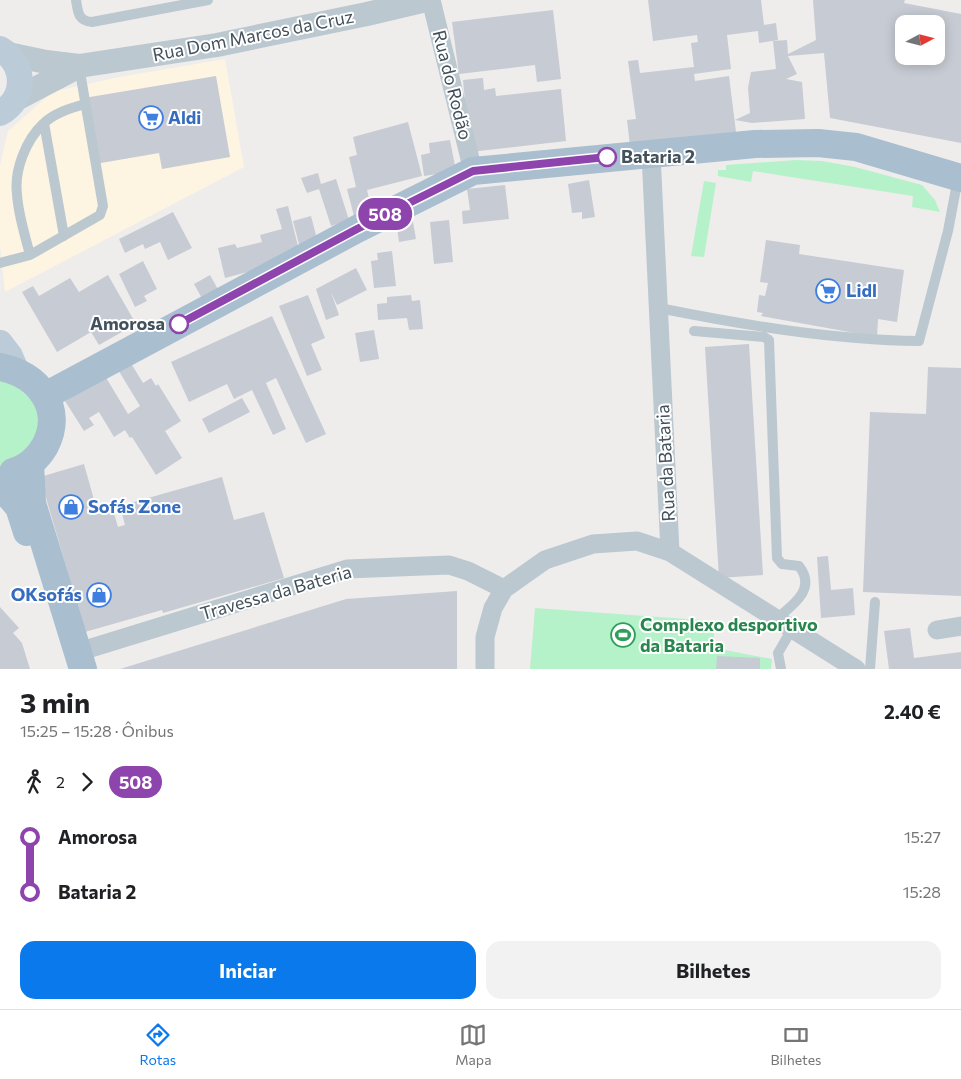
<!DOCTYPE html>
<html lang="pt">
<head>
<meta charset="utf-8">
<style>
  body { margin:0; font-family:Commissioner,sans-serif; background:#f2f2f2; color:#202124; height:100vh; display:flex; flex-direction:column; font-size:19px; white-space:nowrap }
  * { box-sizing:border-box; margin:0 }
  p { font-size:16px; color:#757577 }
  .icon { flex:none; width:28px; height:28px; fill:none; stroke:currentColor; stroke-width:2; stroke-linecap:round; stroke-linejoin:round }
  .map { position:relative; height:669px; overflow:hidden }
  .side { display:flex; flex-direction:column; background:#fff; flex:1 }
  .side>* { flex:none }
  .badge { padding:0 10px; border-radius:16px; font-size:18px; line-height:32px }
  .needle { width:32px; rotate:83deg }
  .buttons { position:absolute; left:895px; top:15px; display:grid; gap:10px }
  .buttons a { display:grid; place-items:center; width:50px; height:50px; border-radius:10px; background:#fff; box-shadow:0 2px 12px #0003; font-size:25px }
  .map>.badge { position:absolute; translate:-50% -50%; box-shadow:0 0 0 2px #fff }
  .legs { display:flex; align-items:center; gap:8px; height:55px; padding:0 20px; font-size:16px }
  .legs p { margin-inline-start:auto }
  .summary { display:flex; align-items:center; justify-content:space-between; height:85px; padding:0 20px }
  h1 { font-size:28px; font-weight:700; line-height:38px }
  .cta { display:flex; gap:10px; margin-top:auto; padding:10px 20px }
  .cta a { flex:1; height:58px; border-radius:15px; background:#0979ec; color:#fff; font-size:20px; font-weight:700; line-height:58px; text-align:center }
  .cta a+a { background:#f2f2f2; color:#202124 }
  ul { padding:0 20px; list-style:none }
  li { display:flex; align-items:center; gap:18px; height:55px; font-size:19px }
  li i { display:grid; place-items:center; width:8px; height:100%; margin:0 6px; background:currentColor }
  li i::after { content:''; width:12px; height:12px; margin:-6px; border:4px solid; border-radius:50%; background:#fff }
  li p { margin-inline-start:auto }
  li:first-child i { background:linear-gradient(#0000 50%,currentColor 0) }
  li:last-child i { background:linear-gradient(currentColor 50%,#0000 0) }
  .menu { display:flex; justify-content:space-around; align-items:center; height:70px; border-top:1px solid #e0e0e0; background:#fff; font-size:14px; color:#757577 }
  .menu a { display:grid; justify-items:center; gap:2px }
  .menu .selected { color:#0979ec }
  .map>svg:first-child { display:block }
  .commercial { fill:#fdf4e2 }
  .green { fill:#b5f2c9 }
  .building { fill:#c7cbd3; fill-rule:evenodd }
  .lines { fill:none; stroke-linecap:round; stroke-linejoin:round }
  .service { stroke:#bbc8d0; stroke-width:10 }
  .minor { stroke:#bbc8d0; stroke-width:19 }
  .tertiary { stroke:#bbc8d0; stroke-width:24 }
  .secondary { stroke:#bccbd8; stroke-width:26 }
  .primary { stroke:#a9bece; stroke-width:28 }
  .line-1-casing { stroke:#fff; stroke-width:11 }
  .line-1 { stroke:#8e44ad; stroke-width:8 }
  .stop-1-dot { fill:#fff; stroke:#8e44ad; stroke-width:2.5 }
  .labels { text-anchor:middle; stroke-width:4; stroke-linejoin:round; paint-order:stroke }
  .street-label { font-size:18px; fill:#43515b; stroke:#fff }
  .shop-label { font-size:18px; font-weight:bold; fill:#366cbe; stroke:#fff; text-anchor:start }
  .stop-label { font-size:18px; font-weight:bold; fill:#43515b; stroke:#fff; text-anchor:start }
  .leisure-label { font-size:18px; font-weight:bold; fill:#27864d; stroke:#fff; text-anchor:start }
</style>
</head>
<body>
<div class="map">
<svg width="961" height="669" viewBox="0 0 961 669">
  <rect width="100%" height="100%" fill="#efecec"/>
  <path class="commercial" d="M 225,59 L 244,167 L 5,292 L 0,246 L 0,165 L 8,131 L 52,92 L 114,78 Z"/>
  <path class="green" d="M 796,160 L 822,161 L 855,167 L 922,185 L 935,200 L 940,212 L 912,207 L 913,196 L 753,171 L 751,182 L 718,176 L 718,170 L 726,170 L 726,165 Z
    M 704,181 L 716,183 L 704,257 L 691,256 Z
    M 0,378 L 35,395 L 41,437 L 8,465 L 0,466 Z
    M 535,608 L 714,621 L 714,648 L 772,659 L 771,669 L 530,669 Z"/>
  <path class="building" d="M 648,0 L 761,0 L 764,25 L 776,23 L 778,40 L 759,43 L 758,31 L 727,35 L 731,69 L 694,74 L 695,81 L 729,76 L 736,132 L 630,146 L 627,120 L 636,119 L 628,61 L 638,60 L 640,73 L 694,67 L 691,43 L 698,42 L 697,35 L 653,41 Z
    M 813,0 L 905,0 L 904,3 L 961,14 L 961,143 L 830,118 L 824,53 L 788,56 L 797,74 L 786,79 L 802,82 L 805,119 L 752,123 L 735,120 L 750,113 L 748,88 L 751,72 L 776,69 L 773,41 L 787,40 L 788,54 L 816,40 ZM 904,24 L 936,24 L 936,56 L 904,56 Z
    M 553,10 L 561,79 L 537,82 L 535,65 L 459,74 L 452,22 Z
    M 216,76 L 230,157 L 162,169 L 159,153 L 95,164 L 84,98 Z
    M 483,78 L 484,90 L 495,88 L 496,96 L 561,89 L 566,141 L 470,152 L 463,80 Z
    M 408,122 L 422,176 L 367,190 L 372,212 L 354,216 L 347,189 L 356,187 L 349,157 L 357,155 L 353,137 Z
    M 450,140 L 456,171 L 424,176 L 421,155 L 430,153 L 429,143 Z
    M 318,173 L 321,184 L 336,179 L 349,220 L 331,226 L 319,189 L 307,193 L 301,178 Z
    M 589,180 L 595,217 L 582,219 L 582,212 L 572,213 L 568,184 Z
    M 505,185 L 509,219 L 463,224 L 462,211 L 470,210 L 467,189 Z
    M 288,206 L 301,258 L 225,278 L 218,248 L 235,244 L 237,248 L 262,242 L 260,235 L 282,229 L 276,209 Z
    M 411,211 L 416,239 L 399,242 L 395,213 Z
    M 173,212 L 192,248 L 168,260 L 160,242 L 145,249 L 143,244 L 125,253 L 119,239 Z
    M 311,216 L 318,243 L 300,248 L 293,221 Z
    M 449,220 L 453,262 L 434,264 L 430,222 Z
    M 766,240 L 800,245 L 799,254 L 904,270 L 897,322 L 878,319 L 877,337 L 761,316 L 763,313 L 757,312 L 759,295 L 765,296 L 768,283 L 760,282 Z
    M 392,251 L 396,286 L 374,288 L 371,261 L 378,260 L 377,253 Z
    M 143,261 L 157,289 L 144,296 L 147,301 L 135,307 L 119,274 Z
    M 356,268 L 367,290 L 337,305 L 331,292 L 339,315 L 326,320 L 316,289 Z
    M 108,275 L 136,324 L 99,345 L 91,332 L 57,352 L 22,292 L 33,286 L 39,296 L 70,278 L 79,292 Z
    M 210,275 L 220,293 L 204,302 L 194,284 Z
    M 308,295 L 325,338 L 311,344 L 322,370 L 307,376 L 279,306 Z
    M 411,295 L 412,301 L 420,300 L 423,329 L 409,330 L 407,318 L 378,320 L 377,304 L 387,303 L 387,297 Z
    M 272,316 L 326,434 L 306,443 L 276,378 L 266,383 L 286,429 L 273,435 L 252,390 L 234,399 L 227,384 L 189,402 L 171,362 Z
    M 374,330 L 379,359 L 360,362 L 355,333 Z
    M 749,344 L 763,575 L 719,578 L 705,347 Z
    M 129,360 L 143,383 L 151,378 L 156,386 L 158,384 L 181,421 L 165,431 L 182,458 L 156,475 L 132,437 L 130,438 L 125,430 L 114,437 L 99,412 L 89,418 L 94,425 L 84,431 L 65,401 L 105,376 L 128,414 L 140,406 L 117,368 Z
    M 928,367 L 961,368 L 961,596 L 863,592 L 870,412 L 926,414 Z
    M 242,398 L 250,412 L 209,433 L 202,419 Z
    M 84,464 L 98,514 L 113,510 L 118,527 L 125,525 L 120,506 L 222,477 L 234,520 L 264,512 L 284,578 L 163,613 L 162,610 L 85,632 L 40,477 Z
    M 828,556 L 831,590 L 853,588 L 855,615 L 821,618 L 817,557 Z
    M 457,591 L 457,669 L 120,669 L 346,599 Z
    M 0,607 L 19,628 L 13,633 L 22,643 L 30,669 L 0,669 Z
    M 910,628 L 914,658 L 961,652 L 961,669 L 889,669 L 884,631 Z
    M 717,656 L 760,658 L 760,669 L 716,669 Z"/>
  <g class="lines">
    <path class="service" d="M 76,0 C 78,12 78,21 92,22 L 208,0
      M 44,123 L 64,236
      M 30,255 C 25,235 18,214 17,194 C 14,170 26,140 43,124 C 54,113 71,108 85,104
      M 0,263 L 30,255 L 100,215 L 103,206 L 79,66
      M 659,308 C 744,325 832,340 919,341 L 948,231 L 958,178
      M 694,331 L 764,337 L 769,340 L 777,558 L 782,564 L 799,566 C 817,589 793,605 776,619
      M 781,669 L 778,653 L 792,629
      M 870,669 L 875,602"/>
    <path class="minor" d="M 431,0 L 473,171
      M 651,154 L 670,552
      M 937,630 L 961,626
      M 78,652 L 347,569 L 449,565 L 468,571 L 504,589
      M 485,669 L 485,637 L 493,608 L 504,589 L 545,560 L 593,544 L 637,541 L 670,552 L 856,669"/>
    <path class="tertiary" d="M 8,54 L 46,62 L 79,66 L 217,45 L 367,14 L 426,0
      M 16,99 L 79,66"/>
    <path class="secondary" d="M 0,49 C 26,64 27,98 0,113
      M 0,343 L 10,356 L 16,370"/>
    <path class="primary" d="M 0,367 C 38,374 65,408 45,446 C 38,458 27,468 13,472
      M 45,396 L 357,229 L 473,171 L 755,144 L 818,143 L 856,147 L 961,178
      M 30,464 L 32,503 L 83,669
      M 0,485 L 19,507 L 27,532"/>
  </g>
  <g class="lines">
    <g class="line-1-casing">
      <path id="line-1" d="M 179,324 L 357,229 L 473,171 L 607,157"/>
    </g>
    <use href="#line-1" class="line-1"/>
  </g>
  <defs>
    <g id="supermarket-ring" transform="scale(1.25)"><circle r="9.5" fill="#fff" stroke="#3f7fe0" stroke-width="1.5"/><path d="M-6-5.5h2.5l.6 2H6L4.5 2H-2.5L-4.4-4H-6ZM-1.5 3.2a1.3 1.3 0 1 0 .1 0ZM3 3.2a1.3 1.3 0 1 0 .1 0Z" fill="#3f7fe0"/></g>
    <g id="shop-ring" transform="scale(1.25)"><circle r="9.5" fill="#fff" stroke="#3f7fe0" stroke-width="1.5"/><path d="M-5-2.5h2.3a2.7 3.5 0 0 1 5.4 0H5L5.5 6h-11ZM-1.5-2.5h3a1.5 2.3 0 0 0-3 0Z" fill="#3f7fe0"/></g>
    <g id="stadium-ring" transform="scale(1.25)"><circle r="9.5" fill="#fff" stroke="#2e9e5b" stroke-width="1.5"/><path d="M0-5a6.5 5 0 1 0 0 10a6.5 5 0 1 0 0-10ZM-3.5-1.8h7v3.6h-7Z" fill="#2e9e5b"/></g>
  </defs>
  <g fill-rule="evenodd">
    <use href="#supermarket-ring" x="151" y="118"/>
    <use href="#supermarket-ring" x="828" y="291"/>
    <use href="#shop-ring" x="71" y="507"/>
    <use href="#shop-ring" x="99" y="595"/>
    <use href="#stadium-ring" x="623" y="635"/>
  </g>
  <g class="stop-1-dot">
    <circle cx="607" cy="157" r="9"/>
    <circle cx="179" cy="324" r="9"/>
  </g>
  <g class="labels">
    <g class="street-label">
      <text transform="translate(253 36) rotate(-11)" y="6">Rua Dom Marcos da Cruz</text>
      <text transform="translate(452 85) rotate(76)" y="6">Rua do Rodão</text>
      <text transform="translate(666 463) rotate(-93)" y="6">Rua da Bataria</text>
      <text transform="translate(276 593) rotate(-16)" y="6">Travessa da Bateria</text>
    </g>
    <g class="shop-label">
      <text x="168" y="124">Aldi</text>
      <text x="846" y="297">Lidl</text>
      <text x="88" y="513">Sofás Zone</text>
      <text x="82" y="601" text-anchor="end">OKsofás</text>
    </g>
    <g class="stop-label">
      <text x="621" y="163">Bataria 2</text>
      <text x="165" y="330" text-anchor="end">Amorosa</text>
    </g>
    <g class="leisure-label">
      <text x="640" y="631">Complexo desportivo<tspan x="640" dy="21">da Bataria</tspan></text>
    </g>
  </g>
</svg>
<div class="buttons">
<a><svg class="needle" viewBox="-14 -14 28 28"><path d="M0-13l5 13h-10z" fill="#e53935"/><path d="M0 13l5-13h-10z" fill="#757577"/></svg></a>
</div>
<b class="badge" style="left:385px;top:214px;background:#8e44ad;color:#fff">508</b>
</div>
<section class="side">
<div class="summary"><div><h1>3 min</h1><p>15:25 – 15:28 · Ônibus</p></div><b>2.40 €</b></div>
<div class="legs"><svg class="icon" aria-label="walk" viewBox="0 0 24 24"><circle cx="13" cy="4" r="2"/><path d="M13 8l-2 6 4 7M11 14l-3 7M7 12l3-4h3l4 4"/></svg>2<svg class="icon" aria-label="forward" viewBox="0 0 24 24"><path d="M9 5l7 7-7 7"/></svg><b class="badge" style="background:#8e44ad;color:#fff">508</b></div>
<ul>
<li><i style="color:#8e44ad"></i><b>Amorosa</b><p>15:27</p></li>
<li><i style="color:#8e44ad"></i><b>Bataria 2</b><p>15:28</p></li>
</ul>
<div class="cta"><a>Iniciar</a><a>Bilhetes</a></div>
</section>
<nav class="menu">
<a class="selected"><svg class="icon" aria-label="directions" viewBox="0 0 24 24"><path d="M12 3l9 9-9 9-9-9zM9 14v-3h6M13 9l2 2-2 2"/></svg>Rotas</a>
<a><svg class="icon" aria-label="map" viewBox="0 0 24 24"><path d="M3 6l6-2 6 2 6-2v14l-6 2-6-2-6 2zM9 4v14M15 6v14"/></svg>Mapa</a>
<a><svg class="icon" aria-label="tickets" viewBox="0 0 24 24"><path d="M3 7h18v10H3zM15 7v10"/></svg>Bilhetes</a>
</nav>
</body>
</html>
